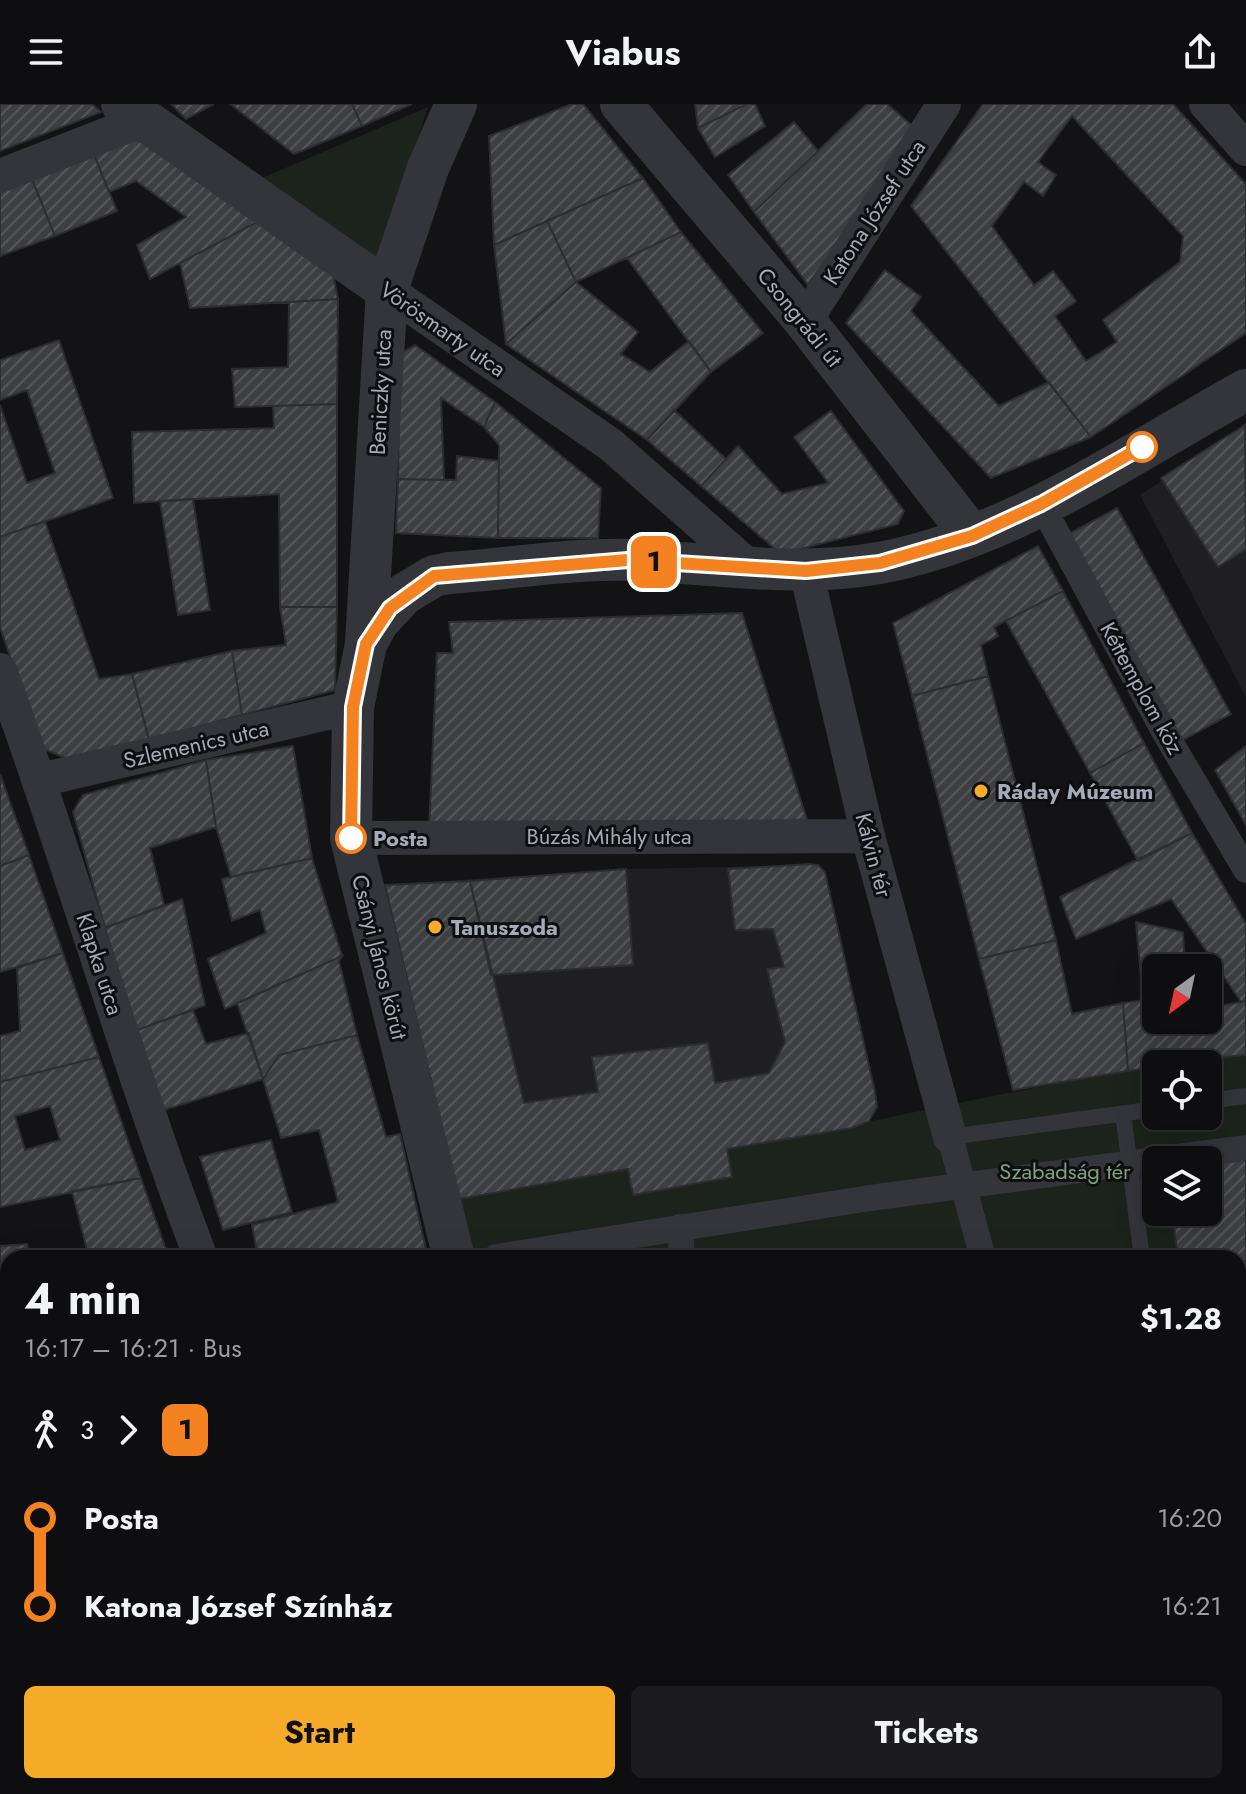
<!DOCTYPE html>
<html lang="en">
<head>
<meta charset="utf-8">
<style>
  body { margin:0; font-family:Jost,sans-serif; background:#1c1c1e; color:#f1f3f6; height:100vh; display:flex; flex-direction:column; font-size:30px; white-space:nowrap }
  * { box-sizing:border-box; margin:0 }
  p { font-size:26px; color:#9b9c9f }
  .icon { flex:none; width:44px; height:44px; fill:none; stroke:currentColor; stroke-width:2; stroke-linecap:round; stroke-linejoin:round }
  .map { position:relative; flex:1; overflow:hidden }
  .details { position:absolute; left:0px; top:1146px; width:1246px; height:544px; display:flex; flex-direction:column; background:#0e0e10; border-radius:24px 24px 0 0; box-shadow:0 8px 32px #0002,0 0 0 2px #2e2e30 }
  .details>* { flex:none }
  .badge { padding:0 16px; border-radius:12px; font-size:28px; line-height:52px }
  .needle { width:52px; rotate:213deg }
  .controls { position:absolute; left:1142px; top:850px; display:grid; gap:16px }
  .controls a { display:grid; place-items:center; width:80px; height:80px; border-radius:12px; background:#0e0e10; box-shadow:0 8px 32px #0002,0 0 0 2px #2e2e30; font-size:40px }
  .map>.badge { position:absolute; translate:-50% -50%; box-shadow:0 0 0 4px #fff }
  .legs { display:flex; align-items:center; gap:12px; height:88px; padding:0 24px; font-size:26px }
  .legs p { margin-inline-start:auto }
  .overview { display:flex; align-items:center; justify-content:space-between; height:136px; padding:0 24px }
  h1 { font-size:44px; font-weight:700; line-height:60px }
  .cta { display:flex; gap:16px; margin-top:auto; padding:16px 24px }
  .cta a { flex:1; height:92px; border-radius:12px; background:#f7ac29; color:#111; font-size:32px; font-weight:700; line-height:92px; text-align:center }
  .cta a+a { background:#1c1c1e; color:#f1f3f6 }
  ul { padding:0 24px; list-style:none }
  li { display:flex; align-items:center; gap:28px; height:88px; font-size:30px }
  li i { display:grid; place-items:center; width:12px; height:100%; margin:0 10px; background:currentColor }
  li i::after { content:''; width:20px; height:20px; margin:-10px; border:6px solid; border-radius:50%; background:#0e0e10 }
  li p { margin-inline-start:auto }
  li:first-child i { background:linear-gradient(#0000 50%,currentColor 0) }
  li:last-child i { background:linear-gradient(currentColor 50%,#0000 0) }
  header { display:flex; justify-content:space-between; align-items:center; height:104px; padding:0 24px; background:#0e0e10; font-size:36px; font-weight:700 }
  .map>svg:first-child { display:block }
  .built { fill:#1f1f22 }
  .park { fill:#1b231c; fill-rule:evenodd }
  .building { fill:url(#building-hatch); stroke:#2d2d31; stroke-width:2; fill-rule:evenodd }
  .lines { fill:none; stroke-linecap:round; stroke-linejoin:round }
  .service { stroke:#34353a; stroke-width:16 }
  .pedestrian { stroke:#34353a; stroke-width:26 }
  .minor { stroke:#34353a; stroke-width:34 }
  .tertiary { stroke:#34353a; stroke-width:42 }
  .line-1-casing { stroke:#fff; stroke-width:18 }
  .line-1 { stroke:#f58220; stroke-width:12 }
  .stop-1-dot { fill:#fff; stroke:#f58220; stroke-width:4 }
  .poi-dot { fill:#f7ac29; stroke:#0e0e10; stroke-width:3 }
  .labels { text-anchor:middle; stroke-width:6; stroke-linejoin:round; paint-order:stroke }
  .street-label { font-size:22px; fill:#a4aab6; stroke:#0e0e10 }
  .poi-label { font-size:22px; font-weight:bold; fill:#a4aab6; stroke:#0e0e10; text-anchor:start }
  .stop-label { font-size:22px; font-weight:bold; fill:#a4aab6; stroke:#0e0e10; text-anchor:start }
  .park-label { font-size:22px; fill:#7ba27c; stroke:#0e0e10 }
</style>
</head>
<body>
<header><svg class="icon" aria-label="menu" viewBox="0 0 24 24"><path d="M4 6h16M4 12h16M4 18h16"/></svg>Viabus<svg class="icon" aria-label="share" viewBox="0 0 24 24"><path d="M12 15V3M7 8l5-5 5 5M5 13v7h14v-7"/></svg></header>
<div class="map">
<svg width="1246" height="1690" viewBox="0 0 1246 1690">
  <defs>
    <pattern id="building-hatch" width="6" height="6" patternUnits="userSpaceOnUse" patternTransform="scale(2)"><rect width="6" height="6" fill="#3d3e42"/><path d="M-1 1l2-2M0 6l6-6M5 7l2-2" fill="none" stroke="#56575b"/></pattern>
  </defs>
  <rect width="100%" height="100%" fill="#131315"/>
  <path class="built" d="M 1246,321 L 1246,593 L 1140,391 Z
    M 818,761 L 826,774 L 875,988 L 877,1003 L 869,1017 L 732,1073 L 633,1091 L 627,1065 L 459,1095 L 385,781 L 626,765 Z"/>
  <path class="park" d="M 428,3 L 378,160 L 253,78 Z
    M 1246,951 L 1246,1546 L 1238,1547 L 1238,1154 L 474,1154 L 459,1095 L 628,1065 L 633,1091 L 731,1073 L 727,1045 C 871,1020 1012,984 1156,963 L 1156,1012 L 1208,1012 L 1208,960 L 1180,960 ZM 1156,1056 L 1208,1056 L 1208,1108 L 1156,1108 Z
    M 559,1682 L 755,1682 L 731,1690 L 560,1690 Z"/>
  <path class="building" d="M 0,0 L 92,0 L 101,8 L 0,47 Z
    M 171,0 L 214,0 L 186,15 Z
    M 230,0 L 352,0 L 362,22 L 294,50 Z
    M 352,0 L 412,0 L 362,22 Z
    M 572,0 L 583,0 L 643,74 L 494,141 L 489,32 Z
    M 695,0 L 747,0 L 698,24 Z
    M 747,0 L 755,0 L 765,22 L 715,53 L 698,24 Z
    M 867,0 L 887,0 L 916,25 L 808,181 L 754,108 Z
    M 983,0 L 1173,0 L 1246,80 L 1246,229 L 1091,333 L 911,102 ZM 1072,12 L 1183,132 L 1180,158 L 1103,216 L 1117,238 L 1086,257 L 1055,212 L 1076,197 L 1053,167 L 1034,181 L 992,122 L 1024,78 L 1043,92 L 1056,71 L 1038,58 Z
    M 794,18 L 818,47 L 754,108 L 728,71 Z
    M 135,34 L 261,116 L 150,175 L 137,141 L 186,113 L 136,77 L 109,88 L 93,48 Z
    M 93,48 L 117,107 L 55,132 L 31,73 Z
    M 31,73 L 55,132 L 0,152 L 0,86 Z
    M 643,74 L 681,128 L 576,178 L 547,117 Z
    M 261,116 L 331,159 L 338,195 L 190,204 L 180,159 Z
    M 547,117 L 576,178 L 506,240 L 494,141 Z
    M 681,128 L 763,229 L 711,268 L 627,154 Z
    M 885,166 L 921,193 L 911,207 L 999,302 L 1049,278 L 1091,333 L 991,374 L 846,219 Z
    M 576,178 L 638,228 L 621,250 L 650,268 L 689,237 L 711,268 L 647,336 L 506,240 Z
    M 338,195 L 337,300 L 235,303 L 232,265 L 288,263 L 289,198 Z
    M 59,236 L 113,394 L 0,433 L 0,301 L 27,379 L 55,369 L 27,286 L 0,296 L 0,256 Z
    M 415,241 L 495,298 L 484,323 L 441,294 L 444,376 L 398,375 L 400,250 Z
    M 495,298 L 601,384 L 598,434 L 498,434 L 499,341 L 484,323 Z
    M 337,300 L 337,503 L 280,503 L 279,390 L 134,399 L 132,328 L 274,324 L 273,302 Z
    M 674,306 L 726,355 L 701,382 L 647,336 Z
    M 831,307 L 904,407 L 898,420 L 781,450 L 701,382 L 738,342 L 782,390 L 828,379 L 794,333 Z
    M 1245,321 L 1246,445 L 1218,463 L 1161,374 Z
    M 457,352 L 499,357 L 498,434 L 396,429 L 398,375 L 456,376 Z
    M 193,395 L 210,506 L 178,511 L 160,397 Z
    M 1117,404 L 1231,610 L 1181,637 L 1067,431 Z
    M 45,417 L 99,575 L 132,570 L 149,636 L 70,656 L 41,644 L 0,523 L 0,433 Z
    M 1038,442 L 1063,487 L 994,523 L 998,532 L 981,541 L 988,572 L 912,592 L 893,519 Z
    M 1063,487 L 1144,639 L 1090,669 L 1006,517 Z
    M 280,503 L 337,503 L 335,586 L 242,611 L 232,547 L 286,541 Z
    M 742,509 L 807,716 L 429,726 L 437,549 L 453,549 L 449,518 Z
    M 232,547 L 242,611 L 149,636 L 132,570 Z
    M 988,572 L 1056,836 L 979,855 L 912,592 Z
    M 1144,639 L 1192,729 L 1138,757 L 1090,669 Z
    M 293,642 L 312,754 L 231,773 L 216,723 L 206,656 Z
    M 1246,642 L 1246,721 L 1215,666 Z
    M 206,656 L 216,723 L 150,744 L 164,801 L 105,824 L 73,708 L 83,691 Z
    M 0,670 L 29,751 L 0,762 Z
    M 1192,729 L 1246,820 L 1246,897 L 1241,898 L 1171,795 L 1076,835 L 1060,793 Z
    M 29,751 L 63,849 L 0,868 L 0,762 Z
    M 312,754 L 342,852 L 225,905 L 208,855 L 266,829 L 260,806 L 232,817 L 222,775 Z
    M 810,760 L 818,761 L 825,768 L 875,988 L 877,1003 L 869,1017 L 852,1024 L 727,1045 L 732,1073 L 633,1091 L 628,1065 L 459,1095 L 385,781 L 470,777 L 524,999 L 598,988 L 592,953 L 708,939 L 715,979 L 769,969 L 785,938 L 767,865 L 784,863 L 773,825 L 735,826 L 728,765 Z
    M 626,765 L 633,861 L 491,871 L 470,777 Z
    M 182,795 L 205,901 L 137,926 L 105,824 Z
    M 1136,818 L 1183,828 L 1185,864 L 1156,864 L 1156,916 L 1208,916 L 1208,904 L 1246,897 L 1246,951 L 1156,960 L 1156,963 L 1128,967 L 1123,899 L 1143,896 Z
    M 1056,836 L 1072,910 L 1123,899 L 1128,967 L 1013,986 L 979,855 Z
    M 63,849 L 99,953 L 0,978 L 0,932 L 20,927 L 17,864 Z
    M 342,852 L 339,857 L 357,931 L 279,951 L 263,975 L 237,899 Z
    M 193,906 L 206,940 L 249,929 L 263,975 L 164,1006 L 137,926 Z
    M 357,931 L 386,1033 L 400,1030 L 428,1154 L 258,1154 L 252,1121 L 338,1098 L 319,1026 L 281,1034 L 263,975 L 279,951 Z
    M 99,953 L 141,1074 L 0,1103 L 0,978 ZM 50,1002 L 60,1036 L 25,1046 L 15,1012 Z
    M 271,1036 L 292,1108 L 223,1126 L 200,1053 Z
    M 1246,1055 L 1246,1157 L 1178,1154 L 1172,1108 L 1208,1108 L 1208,1060 Z
    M 141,1074 L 169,1154 L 89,1154 L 72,1087 Z
    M 27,1140 L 30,1154 L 8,1154 L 8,1267 L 5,1267 L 0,1243 L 0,1142 Z
    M 1246,1157 L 1246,1239 L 1238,1240 L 1238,1158 Z
    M 4,1456 L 8,1456 L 8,1591 L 0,1591 L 0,1457 Z
    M 1238,1566 L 1246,1566 L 1246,1690 L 1157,1690 L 1155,1682 L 1238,1682 Z
    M 0,1591 L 8,1591 L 8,1647 L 0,1647 Z
    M 0,1647 L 8,1647 L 8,1682 L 164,1682 L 164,1690 L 0,1690 Z
    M 164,1682 L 218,1682 L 218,1690 L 164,1690 Z
    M 398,1682 L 463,1682 L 465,1690 L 400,1690 Z
    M 836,1682 L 1080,1682 L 1082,1690 L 812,1690 Z"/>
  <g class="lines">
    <path class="service" d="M 1208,997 L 1246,992
      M 1123,1010 L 1142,1154
      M 950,1033 L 1156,1005"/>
    <path class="pedestrian" d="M 1041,400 L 1165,629 L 1246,766
      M 950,1033 L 983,1154
      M 680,1123 L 682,1154
      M 496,1153 L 870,1094 L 1246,1044
      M 1238,1375 L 1246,1375
      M 1238,1479 L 1246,1479
      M 1238,1547 L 1246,1546"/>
    <path class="minor" d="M 1206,0 L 1246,45
      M 0,72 L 141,17
      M 387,186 L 611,341 L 752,465
      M 805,217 L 944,0
      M 806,467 L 868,732 L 950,1033
      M 0,566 C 71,761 127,960 201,1154
      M 40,676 L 353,603
      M 351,734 L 868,732
      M 1124,1682 L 1126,1690
      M 734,1690 L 755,1682"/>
    <path class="tertiary" d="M 122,0 L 387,186
      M 621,0 L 805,217 L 972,432
      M 366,538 L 387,186 L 428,64 L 456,0
      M 454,1154 L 351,734 L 353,603 L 366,540 L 378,518 L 404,490 L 434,472 L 449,469 C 509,465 571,454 631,456 C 714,459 796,474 879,459 C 1008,436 1133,348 1246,286
      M 0,1314 L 8,1314
      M 0,1420 L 8,1420
      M 540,1682 L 540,1690"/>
  </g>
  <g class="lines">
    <g class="line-1-casing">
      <path id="line-1" d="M 351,734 L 353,603 L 366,540 L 390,504 L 434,472 L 628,456 L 806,467 L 880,459 L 972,432 L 1041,400 L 1142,343"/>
    </g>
    <use href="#line-1" class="line-1"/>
  </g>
  <g class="stop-1-dot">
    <circle cx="1142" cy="343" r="14"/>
    <circle cx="351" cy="734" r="14"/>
  </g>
  <g class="poi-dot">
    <circle cx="981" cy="687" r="8"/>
    <circle cx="435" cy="823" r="8"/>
  </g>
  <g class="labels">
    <g class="street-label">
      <text transform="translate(874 108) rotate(-57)" y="8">Katona József utca</text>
      <text transform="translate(800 213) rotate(51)" y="8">Csongrádi út</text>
      <text transform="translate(443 225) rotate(35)" y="8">Vörösmarty utca</text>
      <text transform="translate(380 288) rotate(-87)" y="8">Beniczky utca</text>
      <text transform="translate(1142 584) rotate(61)" y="8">Kéttemplom köz</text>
      <text transform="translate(196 640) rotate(-13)" y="8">Szlemenics utca</text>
      <text x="609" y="740">Búzás Mihály utca</text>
      <text transform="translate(874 751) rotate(75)" y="8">Kálvin tér</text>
      <text transform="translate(380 853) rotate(76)" y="8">Csányi János körút</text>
      <text transform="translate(100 860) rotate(72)" y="8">Klapka utca</text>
    </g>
    <g class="poi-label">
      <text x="997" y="695">Ráday Múzeum</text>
      <text x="451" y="831">Tanuszoda</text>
    </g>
    <g class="stop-label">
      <text x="373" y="742">Posta</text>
    </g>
    <g class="park-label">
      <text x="1065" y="1075">Szabadság tér</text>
    </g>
  </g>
</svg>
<div class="controls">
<a><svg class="needle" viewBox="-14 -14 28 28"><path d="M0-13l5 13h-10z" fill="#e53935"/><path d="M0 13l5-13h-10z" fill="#9b9c9f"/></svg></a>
<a><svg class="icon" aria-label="locate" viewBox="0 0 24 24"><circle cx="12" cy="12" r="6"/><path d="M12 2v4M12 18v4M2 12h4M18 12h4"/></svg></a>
<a><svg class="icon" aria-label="layers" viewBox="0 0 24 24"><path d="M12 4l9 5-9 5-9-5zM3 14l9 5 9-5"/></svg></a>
</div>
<b class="badge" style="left:654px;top:458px;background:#f58220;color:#111">1</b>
<section class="details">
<div class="overview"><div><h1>4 min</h1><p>16:17 – 16:21 · Bus</p></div><b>$1.28</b></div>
<div class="legs"><svg class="icon" aria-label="walk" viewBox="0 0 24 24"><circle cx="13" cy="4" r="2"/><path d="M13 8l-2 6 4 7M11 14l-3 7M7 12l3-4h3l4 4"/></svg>3<svg class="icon" aria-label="forward" viewBox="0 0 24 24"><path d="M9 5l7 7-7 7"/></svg><b class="badge" style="background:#f58220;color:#111">1</b></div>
<ul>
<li><i style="color:#f58220"></i><b>Posta</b><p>16:20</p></li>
<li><i style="color:#f58220"></i><b>Katona József Színház</b><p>16:21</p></li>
</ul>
<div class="cta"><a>Start</a><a>Tickets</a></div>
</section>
</div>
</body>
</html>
